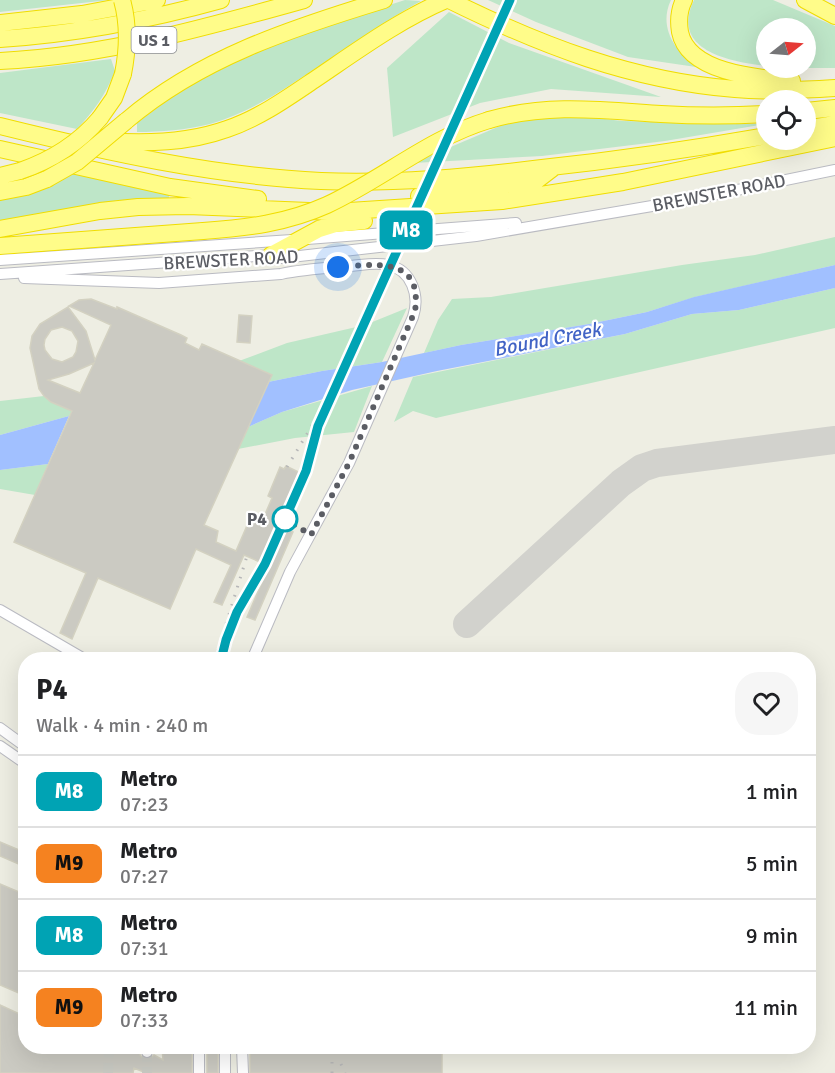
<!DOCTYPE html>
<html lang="en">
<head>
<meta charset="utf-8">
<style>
  body { margin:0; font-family:Signika,sans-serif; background:#f6f6f6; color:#202124; height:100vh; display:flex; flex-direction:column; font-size:22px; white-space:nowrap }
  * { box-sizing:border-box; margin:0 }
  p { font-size:20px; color:#757577 }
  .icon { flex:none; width:33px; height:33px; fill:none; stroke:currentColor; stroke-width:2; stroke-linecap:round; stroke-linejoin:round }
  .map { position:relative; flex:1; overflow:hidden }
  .side { position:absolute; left:18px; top:652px; width:798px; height:402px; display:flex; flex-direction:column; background:#fff; border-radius:24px; box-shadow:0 6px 24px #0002 }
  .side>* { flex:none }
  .badge { padding:0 12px; border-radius:9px; font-size:21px; line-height:39px }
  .needle { width:39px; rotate:73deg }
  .controls { position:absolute; left:756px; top:18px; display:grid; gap:12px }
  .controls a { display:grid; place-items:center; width:60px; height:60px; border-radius:50%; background:#fff; box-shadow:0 6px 24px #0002; font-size:30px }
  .you { position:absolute; width:30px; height:30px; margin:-15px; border:4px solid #fff; border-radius:50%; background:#1a73e8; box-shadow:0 0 0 9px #1a73e833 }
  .map>.badge { position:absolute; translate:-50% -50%; box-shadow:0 0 0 3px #fff }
  .round { display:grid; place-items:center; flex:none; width:63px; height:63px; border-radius:24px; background:#f6f6f6 }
  .overview { display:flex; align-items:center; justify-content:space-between; height:102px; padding:0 18px }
  h1 { font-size:28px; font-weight:700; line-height:45px }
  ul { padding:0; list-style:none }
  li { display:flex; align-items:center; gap:18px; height:72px; padding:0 18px; border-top:2px solid #e0e0e0 }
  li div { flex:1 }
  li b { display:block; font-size:22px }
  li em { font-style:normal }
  li .badge { min-width:66px; font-weight:700; text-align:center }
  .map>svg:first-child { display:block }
  .green { fill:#bee6c8 }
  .water { fill:#a1c0ff }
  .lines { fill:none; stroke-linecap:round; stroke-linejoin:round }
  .taxiway { stroke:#d2d2cd; stroke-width:28 }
  .building { fill:#cbcac2; stroke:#d3d1c1; stroke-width:1.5; fill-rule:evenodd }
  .minor-tunnel { stroke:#c9cac3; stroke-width:10; stroke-dasharray:10 5; stroke-linecap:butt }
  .minor-casing { stroke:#babbc2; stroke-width:12 }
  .highway-casing { stroke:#f0dd00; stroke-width:18 }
  .minor { stroke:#fff; stroke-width:10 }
  .highway { stroke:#fffc89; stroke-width:16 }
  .rail { stroke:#b6b6b7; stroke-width:3; stroke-dasharray:1.5 8; stroke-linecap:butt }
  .highway-bridge-casing { stroke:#f0dd00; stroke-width:18; stroke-linecap:butt }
  .highway-bridge { stroke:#fffc89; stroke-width:16 }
  .line-casing { stroke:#fff; stroke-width:14 }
  .line { stroke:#00a3b4; stroke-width:9 }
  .walk { stroke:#5b5d64; stroke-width:6; stroke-dasharray:0 10.8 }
  .stop-dot { fill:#fff; stroke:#00a3b4; stroke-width:3 }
  .labels { text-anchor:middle; stroke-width:4.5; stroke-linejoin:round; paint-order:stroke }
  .shield { fill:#fff; stroke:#8c8e92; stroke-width:1.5 }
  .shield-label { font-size:16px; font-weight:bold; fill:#5b5d64 }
  .street-label { font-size:18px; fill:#5b5d64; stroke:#fff }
  .stop-label { font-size:18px; font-weight:bold; fill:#5b5d64; stroke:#fff; text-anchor:end }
  .water-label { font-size:20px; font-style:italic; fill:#4163c5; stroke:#fff }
</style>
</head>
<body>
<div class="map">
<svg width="835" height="1073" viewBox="0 0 835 1073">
  <rect width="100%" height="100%" fill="#eeeee3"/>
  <path class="green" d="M 0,0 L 109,0 L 0,12 Z
    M 405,0 L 421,1 C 384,21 351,45 316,68 C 283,90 249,113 210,124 C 186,130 161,132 137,132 L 137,123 C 159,106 181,90 206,76 C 267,42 338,22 405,0 Z
    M 488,0 L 671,0 C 658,27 675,51 696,67 L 628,57 L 536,22 Z
    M 694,0 L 773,0 L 835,26 L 835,68 L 795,68 L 806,68 L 806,28 L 766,28 L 766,66 C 731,62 669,51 694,0 Z
    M 449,12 L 509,43 L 661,97 L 551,89 L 480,103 L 393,137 L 387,68 Z
    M 111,59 L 115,71 C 106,94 94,111 77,129 L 0,113 L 0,73 Z
    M 571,115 L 622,121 L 766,124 L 665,141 L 542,156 L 413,163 L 512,121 Z
    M 77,172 L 169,193 L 169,199 L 112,201 L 0,223 L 0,198 L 49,186 Z
    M 835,237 L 835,265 L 695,297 L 647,312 L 589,324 L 461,345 L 424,353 L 438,320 L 452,299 L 491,297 L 682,265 L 755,255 Z
    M 835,288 L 835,328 L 436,418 L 413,411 L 394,422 L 413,377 L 625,334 L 692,314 L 739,310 Z
    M 407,308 L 382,362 L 322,371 L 268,382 L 239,361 L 287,343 L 365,325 Z
    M 372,386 L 354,432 L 295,438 L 238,449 L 248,427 L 282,412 Z
    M 44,396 L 51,402 L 72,411 L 69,416 L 0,435 L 0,401 Z
    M 48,464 L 35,495 L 0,489 L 0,470 Z"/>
  <path class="water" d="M 835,265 L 835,288 L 739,310 L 692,314 L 625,334 L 437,371 L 352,390 L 282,412 L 248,427 L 268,382 L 322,371 L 382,362 L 461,345 L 589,324 L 647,312 L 694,297 Z
    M 69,416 L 48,464 L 0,470 L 0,435 Z"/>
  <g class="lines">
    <path class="taxiway" d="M 467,624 L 621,483 L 642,468 L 657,463 L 835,440"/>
  </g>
  <path class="building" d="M 91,299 L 117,309 L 117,307 L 181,335 L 187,338 L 185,343 L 199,350 L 202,344 L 272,375 L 204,525 L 218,531 L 216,542 L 236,551 L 252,514 L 263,519 L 272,498 L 268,496 L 280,467 L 284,469 L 286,466 L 305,475 L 282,527 L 293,532 L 255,620 L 247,617 L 269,566 L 244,555 L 222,605 L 214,602 L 231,565 L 196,549 L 170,609 L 98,578 L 72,639 L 60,633 L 86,573 L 14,542 L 72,411 L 51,402 L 44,396 L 39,389 L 30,348 L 32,336 L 40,324 L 68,307 L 86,331 L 95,360 L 111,325 L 69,306 L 79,300 ZM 62,327 L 72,331 L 78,341 L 76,352 L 73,357 L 62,362 L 52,359 L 45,350 L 44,345 L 45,339 L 51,330 ZM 94,363 L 80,393 L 48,380 L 69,374 Z
    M 239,315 L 252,316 L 250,343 L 237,342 Z
    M 0,842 L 26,853 L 21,865 L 0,856 Z
    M 0,884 L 26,895 L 26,996 L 0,985 Z
    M 0,1005 L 26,1017 L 26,1047 L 136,1047 L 140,1048 L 140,1055 L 144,1059 L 150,1059 L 154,1055 L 163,1060 L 162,1047 L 192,1047 L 192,1073 L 146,1073 L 134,1068 L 133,1073 L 0,1073 Z
    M 207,1047 L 218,1047 L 218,1073 L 207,1073 Z
    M 250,1047 L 442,1047 L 442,1073 L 250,1073 Z"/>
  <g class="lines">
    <path class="minor-tunnel" d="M 147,1052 L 147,1073
      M 108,1073 L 109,1047"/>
    <g class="minor-casing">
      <path id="minor" d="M 307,239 L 516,223
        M 0,260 L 292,240
        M 0,274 L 271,255 L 282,258 L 476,236 L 693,199 L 835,170
        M 24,278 L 159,283 L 281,274 C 304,269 327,268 351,266 C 363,265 376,262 388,265 C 412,270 420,296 413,317 L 349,463 L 290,572 L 252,660
        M 0,610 L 86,660
        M 0,728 L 26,747
        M 0,746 L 26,764
        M 147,1047 L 147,1052
        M 225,1047 L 225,1073
        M 242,1047 L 243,1073
        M 199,1073 L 199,1047"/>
    </g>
    <g class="highway-casing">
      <path id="highway" d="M 449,0 C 540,45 632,81 735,89 C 768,92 802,90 835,88
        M 684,0 C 679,10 678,20 680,32 C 688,73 758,78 792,81
        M 805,0 L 835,16
        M 0,23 L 82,14 L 157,0
        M 0,39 C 75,34 149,20 221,0
        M 0,61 C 104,56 204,28 304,0
        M 806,111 L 835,108
        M 100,118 L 114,98 L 123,74
        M 489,120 C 548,103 601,110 661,114 C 696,116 732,116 766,114
        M 126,121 C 200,58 292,28 384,0
        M 0,126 C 105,152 213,176 321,181 C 395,184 469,177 542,168 C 617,160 692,149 766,136
        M 806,129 L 835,124
        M 106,141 C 147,144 188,143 227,129 C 259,118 286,99 314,80 C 357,51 399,20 446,0
        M 0,149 L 170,187 L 258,199
        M 0,176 L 20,171
        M 0,192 L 26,187 L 47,179
        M 419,196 L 536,181 L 553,168
        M 0,229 L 100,211 L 138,207 L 188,206 L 334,212 L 502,201 L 623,182 L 835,138
        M 0,246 L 203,231
        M 271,255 L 319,229 L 335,224 L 364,221"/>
    </g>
    <use href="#minor" class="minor"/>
    <use href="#highway" class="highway"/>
    <path class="rail" d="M 287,467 L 313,424
      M 304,474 L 318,426 L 510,0
      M 237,612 L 265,564
      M 215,660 L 247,556
      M 341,1064 L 345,1073
      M 332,1073 L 332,1047"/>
    <g class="highway-bridge-casing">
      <path id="highway-bridge" d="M 122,0 C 129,25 128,49 123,74
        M 20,171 C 52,160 78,144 100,118
        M 47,179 L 77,162 L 126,121
        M 203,231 C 247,228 287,223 327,205 C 383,179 429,138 489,120"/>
    </g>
    <use href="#highway-bridge" class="highway-bridge"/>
  </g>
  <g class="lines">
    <g class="line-casing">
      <path id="line" d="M 221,660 L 226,640 L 237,612 L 265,564 L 306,471 L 318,426 L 510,0"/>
    </g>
    <use href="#line" class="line"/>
    <path class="walk" d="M 285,519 L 311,535 L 349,463 L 415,311 C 423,255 374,265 338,267"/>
  </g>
  <circle class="stop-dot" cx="285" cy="519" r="12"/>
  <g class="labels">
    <rect class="shield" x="131.5" y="27" width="45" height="26" rx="4.5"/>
    <g class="shield-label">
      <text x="154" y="46">US 1</text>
    </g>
    <g class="street-label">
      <text transform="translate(719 193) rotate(-11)" y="6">BREWSTER ROAD</text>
      <text transform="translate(231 260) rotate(-3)" y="6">BREWSTER ROAD</text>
    </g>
    <g class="stop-label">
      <text x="267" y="525">P4</text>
    </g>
    <g class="water-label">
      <text transform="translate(547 339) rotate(-11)" y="7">Bound Creek</text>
    </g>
  </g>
</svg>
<div class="controls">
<a><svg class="needle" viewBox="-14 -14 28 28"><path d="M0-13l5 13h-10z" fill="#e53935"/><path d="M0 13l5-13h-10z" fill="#757577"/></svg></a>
<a><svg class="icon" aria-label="locate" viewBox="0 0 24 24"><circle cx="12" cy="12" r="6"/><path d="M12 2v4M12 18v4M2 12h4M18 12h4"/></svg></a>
</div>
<div class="you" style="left:338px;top:267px"></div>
<b class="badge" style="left:406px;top:230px;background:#00a3b4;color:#fff">M8</b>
<section class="side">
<div class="overview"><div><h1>P4</h1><p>Walk · 4 min · 240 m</p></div><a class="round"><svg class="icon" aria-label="heart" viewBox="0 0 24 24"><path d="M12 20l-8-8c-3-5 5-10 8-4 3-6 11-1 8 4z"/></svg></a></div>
<ul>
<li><span class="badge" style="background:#00a3b4;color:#fff">M8</span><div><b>Metro</b><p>07:23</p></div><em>1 min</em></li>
<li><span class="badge" style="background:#f58220;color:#111">M9</span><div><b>Metro</b><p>07:27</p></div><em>5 min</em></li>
<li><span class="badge" style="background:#00a3b4;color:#fff">M8</span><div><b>Metro</b><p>07:31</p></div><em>9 min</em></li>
<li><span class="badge" style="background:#f58220;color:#111">M9</span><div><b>Metro</b><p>07:33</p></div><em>11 min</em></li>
</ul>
</section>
</div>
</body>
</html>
